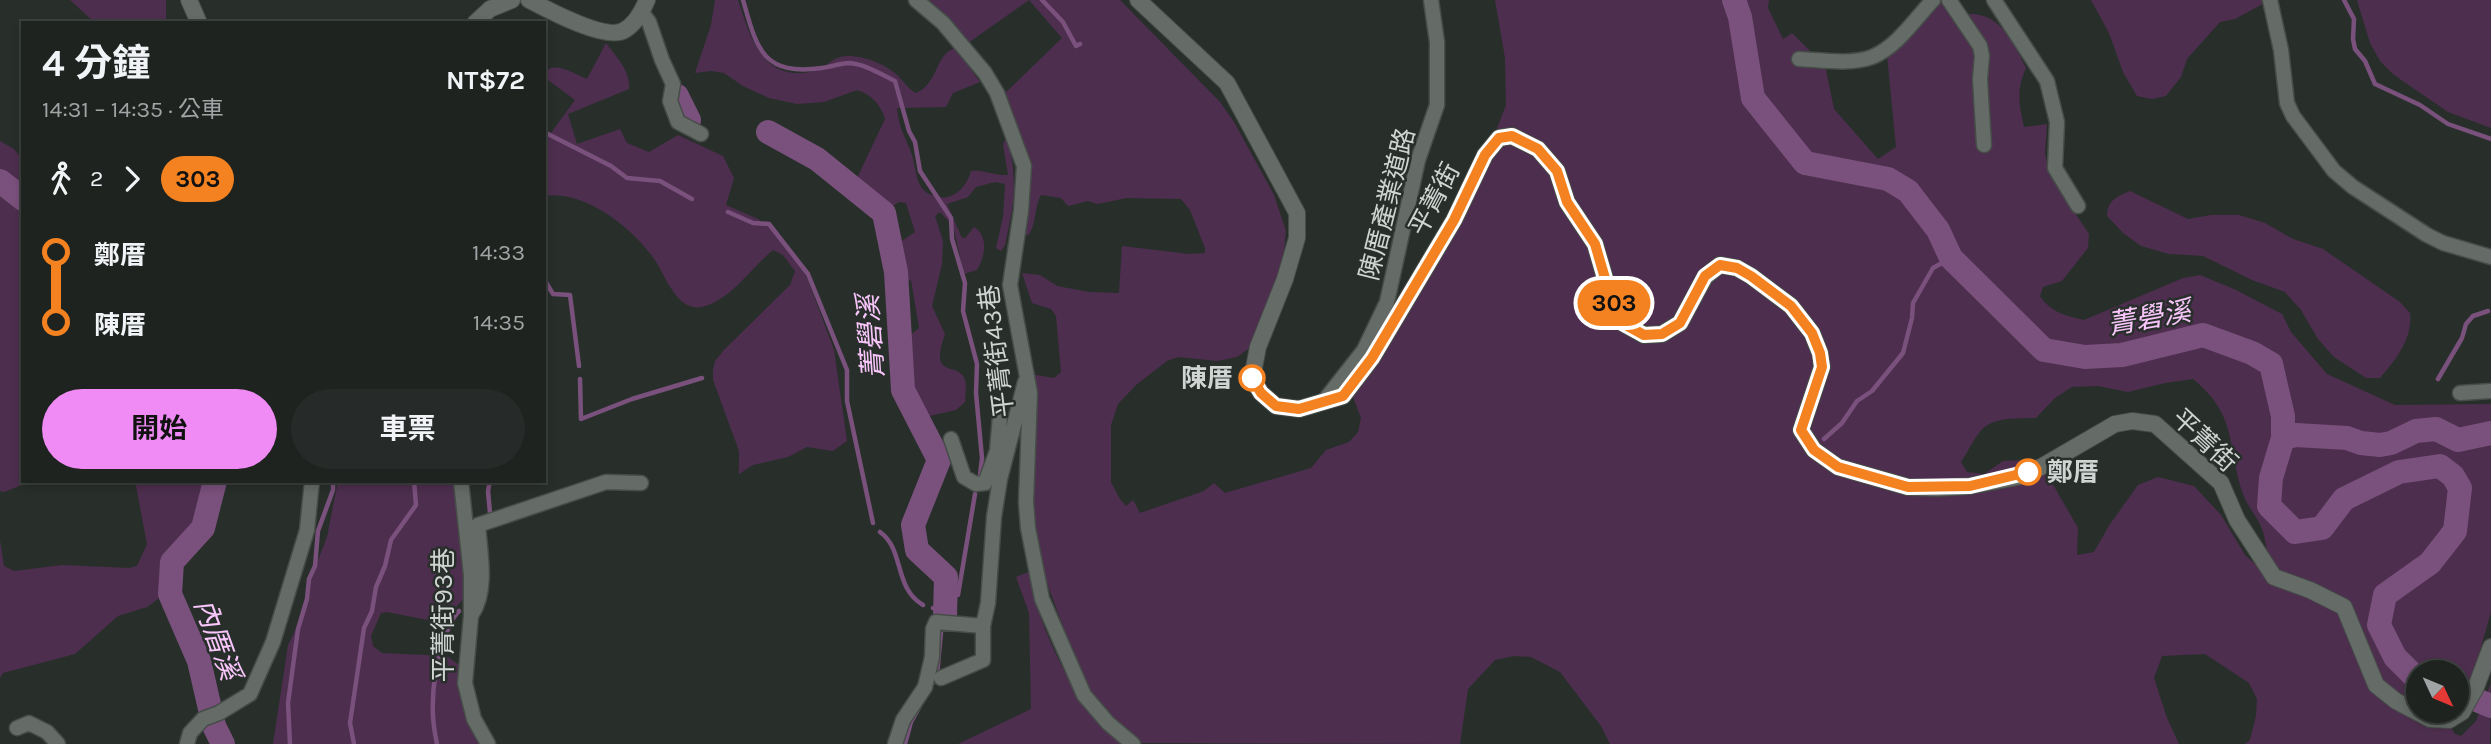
<!DOCTYPE html>
<html lang="zh-TW">
<head>
<meta charset="utf-8">
<style>
  body { margin:0; font-family:Karla,"Noto Sans TC",sans-serif; background:#262b29; color:#f1f3f6; height:100vh; display:flex; flex-direction:column; font-size:26px; white-space:nowrap }
  * { box-sizing:border-box; margin:0 }
  p { font-size:23px; color:#a1a4a5 }
  .icon { flex:none; width:38px; height:38px; fill:none; stroke:currentColor; stroke-width:2; stroke-linecap:round; stroke-linejoin:round }
  .map { position:relative; flex:1; overflow:hidden }
  .side { position:absolute; left:21px; top:21px; width:525px; height:462px; display:flex; flex-direction:column; background:#1e2320; border-radius:0px; box-shadow:0 4px 10px #0003,0 0 0 2px #3c403e }
  .side>* { flex:none }
  .badge { padding:0 14px; border-radius:23px; font-size:24px; line-height:46px }
  .needle { width:46px; rotate:134deg }
  .fabs { position:absolute; left:2406px; top:660px; display:grid; gap:14px }
  .fabs a { display:grid; place-items:center; width:63px; height:63px; border-radius:50%; background:#1e2320; box-shadow:0 4px 10px #0003,0 0 0 2px #3c403e; font-size:35px }
  .map>.badge { position:absolute; translate:-50% -50%; box-shadow:0 0 0 4px #fff }
  .legs { display:flex; align-items:center; gap:10px; height:77px; padding:0 21px; font-size:23px }
  .legs p { margin-inline-start:auto }
  .head { display:flex; align-items:center; justify-content:space-between; height:119px; padding:0 21px }
  h1 { font-size:38px; font-weight:700; line-height:52px }
  .action { display:flex; gap:14px; margin-top:auto; padding:14px 21px }
  .action a { flex:1; height:80px; border-radius:42px; background:#f08bf5; color:#111; font-size:28px; font-weight:700; line-height:80px; text-align:center }
  .action a+a { background:#262b29; color:#f1f3f6 }
  ul { padding:0 21px; list-style:none }
  li { display:flex; align-items:center; gap:24px; height:70px; font-size:26px }
  li i { display:grid; place-items:center; width:10px; height:100%; margin:0 9px; background:currentColor }
  li i::after { content:''; width:18px; height:18px; margin:-9px; border:5px solid; border-radius:50%; background:#1e2320 }
  li p { margin-inline-start:auto }
  li:first-child i { background:linear-gradient(#0000 50%,currentColor 0) }
  li:last-child i { background:linear-gradient(currentColor 50%,#0000 0) }
  .map>svg:first-child { display:block }
  .green { fill:#4d2e4e; fill-rule:evenodd }
  .lines { fill:none; stroke-linecap:round; stroke-linejoin:round }
  .stream { stroke:#7a517c; stroke-width:4.5 }
  .river { stroke:#7a517c; stroke-width:24 }
  .minor-casing { stroke:#464c48; stroke-width:17 }
  .tertiary-casing { stroke:#464c48; stroke-width:18 }
  .minor { stroke:#656c67; stroke-width:14 }
  .tertiary { stroke:#656c67; stroke-width:16 }
  .line-1-casing { stroke:#fff; stroke-width:16 }
  .line-1 { stroke:#f58220; stroke-width:10 }
  .stop-1-dot { fill:#fff; stroke:#f58220; stroke-width:3.5 }
  .labels { text-anchor:middle; stroke-width:5; stroke-linejoin:round; paint-order:stroke }
  .street-label { font-size:26px; fill:#d0d4d2; stroke:#282f2b }
  .stop-label { font-size:26px; font-weight:bold; fill:#d0d4d2; stroke:#282f2b; text-anchor:end }
  .water-label { font-size:28px; font-style:italic; fill:#f9c6fb; stroke:#282f2b }
</style>
</head>
<body>
<div class="map">
<svg width="2491" height="744" viewBox="0 0 2491 744">
  <rect width="100%" height="100%" fill="#282f2b"/>
  <path class="green" d="M 70,0 L 166,0 L 166,23 L 95,23 Z
    M 715,0 L 738,0 C 750,37 763,84 814,71 C 826,68 833,56 847,56 C 866,56 888,65 900,78 C 906,84 908,89 916,93 C 939,83 935,54 955,48 L 980,82 L 953,93 L 946,107 L 897,108 C 899,130 906,137 912,155 C 917,172 915,190 934,196 C 940,198 945,198 951,196 C 961,192 968,182 971,171 C 984,169 994,176 1008,175 L 1003,144 L 1005,140 L 1008,141 C 1018,183 1014,204 1005,245 L 1001,251 L 996,248 L 1003,217 L 1005,184 L 995,182 L 976,187 L 968,197 L 947,204 L 962,238 L 965,238 L 974,227 C 989,236 985,257 977,270 L 964,274 L 953,226 L 940,212 L 935,216 L 943,241 L 942,264 L 932,306 L 945,334 C 928,382 959,360 965,380 C 967,386 965,396 965,402 L 956,410 L 925,417 C 904,398 904,367 903,341 L 919,328 L 911,280 L 901,284 L 899,281 L 893,247 L 915,232 L 906,203 L 899,202 L 893,206 L 860,180 L 858,176 L 885,119 C 881,105 871,94 857,90 L 824,102 L 797,104 L 769,98 L 743,86 L 724,73 L 711,71 L 695,73 L 711,25 Z
    M 927,0 L 1029,0 L 968,43 Z
    M 1029,0 L 1120,0 L 1220,102 L 1234,122 L 1274,195 L 1286,231 L 1284,250 L 1272,295 L 1254,345 L 1237,357 L 1217,361 L 1178,357 L 1167,361 L 1136,385 L 1118,404 L 1111,425 L 1111,482 L 1120,499 L 1126,506 L 1133,500 L 1140,513 L 1204,491 L 1214,483 L 1225,493 L 1311,468 L 1326,450 L 1349,442 L 1358,432 L 1361,418 L 1351,392 L 1468,203 L 1506,105 L 1505,58 L 1495,0 L 1769,0 L 1768,8 L 1783,39 L 1792,33 L 1820,61 L 1826,70 L 1834,109 L 1878,159 L 1896,147 L 1887,55 L 1941,0 L 1952,1 L 1968,14 C 2001,13 2013,42 2026,68 C 2016,90 2019,104 2024,127 L 2047,124 L 2045,153 L 2049,174 L 2089,234 L 2088,248 L 2062,281 L 2043,287 L 2040,296 C 2050,312 2066,316 2084,320 L 2183,278 L 2200,275 L 2234,289 L 2282,314 L 2291,332 L 2327,374 L 2395,405 L 2491,404 L 2491,612 L 2471,682 L 2457,703 L 2457,672 L 2418,672 L 2418,710 L 2455,711 L 2451,728 L 2455,734 L 2461,736 L 2476,721 L 2491,683 L 2490,744 L 2245,744 L 2250,740 L 2256,716 L 2257,699 L 2249,683 L 2205,654 L 2162,656 L 2154,678 L 2167,718 L 2179,744 L 1610,744 L 1601,726 L 1560,672 L 1531,657 L 1514,656 L 1495,660 L 1468,689 L 1460,744 L 1140,743 L 1114,721 L 1087,690 L 1039,562 L 1031,511 L 1030,374 L 1054,378 L 1061,372 L 1056,316 L 1051,309 L 1032,303 L 1022,273 L 1040,275 L 1057,286 L 1089,292 L 1119,293 L 1122,246 L 1189,254 L 1205,253 L 1205,248 L 1190,210 L 1181,199 L 1127,198 L 1097,204 L 1088,201 L 1068,206 L 1061,198 L 1041,195 C 1034,208 1036,227 1028,235 L 1024,234 L 1027,195 L 1003,95 L 1062,38 ZM 2193,379 C 2237,415 2227,443 2242,491 C 2246,505 2257,516 2262,529 C 2265,537 2266,547 2268,556 L 2256,565 L 2245,555 L 2221,515 L 2194,486 L 2158,477 L 2138,485 L 2110,524 L 2094,552 L 2077,555 L 2078,528 L 2048,476 L 2024,460 L 2003,461 L 1984,474 L 1967,472 L 1961,462 C 1967,453 1972,442 1979,433 C 1991,416 2017,419 2036,418 L 2055,398 L 2072,387 L 2098,386 L 2128,392 L 2165,383 Z
    M 2091,0 L 2270,0 L 2235,19 L 2220,22 L 2187,59 L 2181,77 L 2166,96 L 2152,99 L 2137,96 L 2123,72 L 2109,33 Z
    M 2357,0 L 2491,0 L 2491,128 L 2448,112 L 2394,75 L 2380,61 L 2370,43 Z
    M 606,43 C 616,56 631,72 629,89 L 568,114 L 577,144 L 620,129 L 627,143 L 649,152 L 678,135 L 723,156 L 734,178 L 726,205 L 758,219 L 771,229 L 802,268 L 808,280 L 834,350 L 847,441 L 833,451 L 807,447 L 788,457 L 753,465 L 739,474 L 739,451 L 713,380 L 713,370 L 715,361 L 724,350 L 790,285 L 795,271 L 783,255 L 773,250 C 752,267 730,301 702,307 C 675,312 665,272 652,256 C 630,226 583,189 544,196 L 544,135 L 548,137 L 575,100 L 544,77 C 549,57 574,74 587,79 Z
    M 0,141 L 14,149 L 23,160 L 23,481 L 32,481 L 4,492 L 0,491 Z
    M 2130,191 L 2188,219 L 2211,215 L 2239,215 L 2265,223 L 2293,239 L 2323,249 L 2400,302 L 2410,313 C 2413,338 2396,360 2380,378 L 2366,378 L 2334,357 L 2318,339 L 2301,310 L 2285,292 L 2252,280 L 2203,256 L 2169,254 L 2141,246 L 2123,233 L 2107,216 C 2107,201 2117,196 2130,191 Z
    M 135,481 L 210,481 L 198,524 L 166,564 L 164,588 L 158,599 L 147,607 L 118,616 L 75,654 L 3,673 L 0,678 L 0,540 L 4,566 L 14,571 L 62,565 L 129,568 L 137,566 L 147,544 Z
    M 338,481 L 455,481 L 465,573 L 464,598 L 447,617 L 428,620 L 387,612 L 381,613 L 371,636 L 373,646 L 382,653 L 447,656 L 463,668 L 481,744 L 273,744 L 288,645 L 309,602 L 311,578 L 327,537 Z
    M 1031,571 C 1029,602 1061,669 1079,696 C 1091,713 1109,728 1123,744 L 958,744 L 1031,709 L 1029,613 L 1016,577 Z"/>
  <g class="lines">
    <path class="stream" d="M 743,0 C 757,49 762,76 822,68 C 831,67 840,63 849,63 C 865,64 880,74 895,81 L 909,131 L 915,142 L 920,171 L 951,218 L 952,239 L 965,283 L 963,311 L 977,364 L 976,393 L 982,458 L 980,476
      M 1042,0 L 1063,22 L 1076,46 L 1080,44
      M 2344,0 L 2354,19 L 2353,39 L 2355,49 L 2365,61 L 2375,84 L 2420,105 L 2448,124 L 2491,139
      M 544,132 L 611,166 L 627,178 L 660,181 L 692,199
      M 728,212 L 753,223 L 769,224 L 808,274 L 847,370 L 847,401 L 873,523
      M 544,279 L 553,294 L 570,295 L 579,366
      M 580,379 L 581,419 L 632,399 L 702,378
      M 2438,379 L 2462,338 L 2466,324 L 2473,316 L 2488,311
      M 1824,439 L 1842,423 L 1857,401 L 1872,391 L 1903,353 L 1912,318 L 1913,303 L 1933,268 L 1951,258
      M 490,513 L 488,491 L 490,481
      M 880,532 C 905,550 893,587 923,605
      M 958,595 L 975,494
      M 933,608 L 953,610
      M 931,686 L 937,675 L 941,632
      M 290,744 L 288,703 L 298,629 L 307,599 L 309,579 L 315,566 L 318,531 L 333,490 L 333,481
      M 354,744 L 350,723 L 364,628 L 372,611 L 376,587 L 385,566 L 391,540 L 416,505 L 414,481
      M 437,744 C 434,730 432,714 433,700 C 433,679 444,625 459,611
      M 905,744 L 911,722 L 920,706"/>
    <path class="river" d="M 1734,0 L 1740,17 L 1753,98 L 1805,163 L 1888,179 L 1908,191 L 1938,230 L 1951,258 L 2044,350 L 2085,357 L 2122,355 L 2203,335 L 2252,353 L 2271,364 L 2283,416 L 2283,438 L 2271,478 L 2269,506 L 2295,532 L 2322,528 L 2344,499 L 2399,472 L 2440,466 L 2453,476 L 2460,488 L 2455,531 L 2430,563 L 2385,595 L 2379,625 L 2395,657 L 2418,680
      M 677,96 L 689,120
      M 768,132 L 817,159 L 884,213 L 896,272 L 903,390 L 939,460 L 913,525 L 917,550 L 946,577 L 945,616
      M 0,181 L 23,199
      M 2283,438 L 2296,435 L 2347,438 L 2361,443 L 2380,445 L 2391,443 L 2416,431 L 2436,429 L 2458,440 L 2491,433
      M 215,481 L 203,528 L 172,562 L 170,594 L 199,661 L 214,726 L 223,744
      M 2457,692 L 2491,706"/>
    <g class="minor-casing">
      <path id="minor" d="M 916,0 L 943,23 L 985,73 L 997,93 L 1024,166 L 1021,211 L 1010,285 L 1030,393 L 1026,502 L 1028,528 L 1042,599 L 1084,695 L 1108,723 L 1133,744
        M 1949,0 L 1980,46 L 1982,56 L 1980,79 L 1984,145
        M 1994,0 L 2047,81 L 2057,122 L 2055,168 L 2078,206
        M 2270,0 L 2281,50 L 2287,103 L 2293,116 L 2334,171 L 2353,187 L 2427,235 L 2443,243 L 2491,257
        M 642,13 L 649,22 L 662,60 L 673,84 L 670,101 L 678,122 L 701,134
        M 1799,59 C 1821,60 1850,65 1872,57 C 1897,47 1915,19 1933,0
        M 2460,393 L 2491,391
        M 1324,401 L 1364,350 L 1387,302 L 1418,160 L 1437,105 L 1437,42 L 1431,0
        M 951,439 L 964,477 L 976,484 L 985,483 L 997,451 L 1005,450
        M 997,451 L 1000,416
        M 461,481 L 471,575 L 471,616 L 465,683 L 474,719 L 488,744
        M 472,614 C 488,590 480,553 478,525 L 606,482 L 641,483
        M 941,678 L 983,660 L 983,626 L 988,603 L 994,517 L 1000,479 L 1025,382
        M 17,728 L 29,723 L 47,732 L 58,744
        M 187,744 L 190,733 L 203,719 L 219,713 L 250,694 L 273,642 L 307,530 L 312,481
        M 895,744 L 903,720 L 925,687 L 932,657 L 933,629 L 936,622 L 983,626"/>
    </g>
    <g class="tertiary-casing">
      <path id="tertiary" d="M 189,0 L 199,23
        M 529,0 C 548,10 604,40 623,31 C 635,25 642,12 647,0
        M 1138,0 L 1227,83 L 1297,213 L 1297,238 L 1285,279 L 1258,347 L 1252,378 L 1261,393 L 1276,406 L 1299,409 L 1343,396 L 1372,358 L 1454,220 L 1485,155 L 1499,138 L 1512,136 L 1538,149 L 1557,171 L 1567,202 L 1595,244 L 1609,292 L 1624,324 L 1644,335 L 1662,334 L 1680,323 L 1705,277 L 1720,265 L 1737,268 L 1751,276 L 1791,306 L 1812,333 L 1820,353 L 1822,367 L 1801,430 L 1814,450 L 1838,467 L 1908,487 L 1937,488 L 1970,486 L 2017,477 L 2041,467 L 2115,424 L 2132,421 L 2155,424 L 2221,483 L 2237,520 L 2274,577 L 2310,590 L 2344,607 L 2376,685 L 2396,701 L 2430,719 L 2449,720 L 2462,712 L 2476,687 L 2491,647
        M 475,23 L 490,9 L 512,0"/>
    </g>
    <use href="#minor" class="minor"/>
    <use href="#tertiary" class="tertiary"/>
  </g>
  <g class="lines">
    <g class="line-1-casing">
      <path id="line-1" d="M 1252,378 L 1261,393 L 1276,406 L 1299,409 L 1343,396 L 1372,358 L 1454,220 L 1485,155 L 1499,138 L 1512,136 L 1538,149 L 1557,171 L 1567,202 L 1595,244 L 1609,292 L 1624,324 L 1644,335 L 1662,334 L 1680,323 L 1705,276 L 1720,265 L 1737,268 L 1751,276 L 1791,306 L 1812,333 L 1820,353 L 1822,367 L 1801,430 L 1814,450 L 1838,467 L 1908,487 L 1970,486 L 2028,472"/>
    </g>
    <use href="#line-1" class="line-1"/>
  </g>
  <g class="stop-1-dot">
    <circle cx="1252" cy="378" r="12"/>
    <circle cx="2028" cy="472" r="12"/>
  </g>
  <g class="labels">
    <g class="street-label">
      <text transform="translate(1434 199) rotate(-62)" y="9">平菁街</text>
      <text transform="translate(1387 204) rotate(-76)" y="9">陳厝產業道路</text>
      <text transform="translate(996 351) rotate(-97)" y="9">平菁街43巷</text>
      <text transform="translate(2205 440) rotate(43)" y="9">平菁街</text>
      <text transform="translate(443 615) rotate(-90)" y="9">平菁街93巷</text>
    </g>
    <g class="stop-label">
      <text x="1233" y="387">陳厝</text>
      <text x="2047" y="481" text-anchor="start">鄭厝</text>
    </g>
    <g class="water-label">
      <text transform="translate(2149 317) rotate(-10)" y="10">菁礐溪</text>
      <text transform="translate(870 337) rotate(-94)" y="10">菁礐溪</text>
      <text transform="translate(218 639) rotate(70)" y="10">內厝溪</text>
    </g>
  </g>
</svg>
<div class="fabs">
<a><svg class="needle" viewBox="-14 -14 28 28"><path d="M0-13l5 13h-10z" fill="#e53935"/><path d="M0 13l5-13h-10z" fill="#a1a4a5"/></svg></a>
</div>
<b class="badge" style="left:1614px;top:303px;background:#f58220;color:#111">303</b>
<section class="side">
<div class="head"><div><h1>4 分鐘</h1><p>14:31 – 14:35 · 公車</p></div><b>NT$72</b></div>
<div class="legs"><svg class="icon" aria-label="walk" viewBox="0 0 24 24"><circle cx="13" cy="4" r="2"/><path d="M13 8l-2 6 4 7M11 14l-3 7M7 12l3-4h3l4 4"/></svg>2<svg class="icon" aria-label="forward" viewBox="0 0 24 24"><path d="M9 5l7 7-7 7"/></svg><b class="badge" style="background:#f58220;color:#111">303</b></div>
<ul>
<li><i style="color:#f58220"></i><b>鄭厝</b><p>14:33</p></li>
<li><i style="color:#f58220"></i><b>陳厝</b><p>14:35</p></li>
</ul>
<div class="action"><a>開始</a><a>車票</a></div>
</section>
</div>
</body>
</html>
